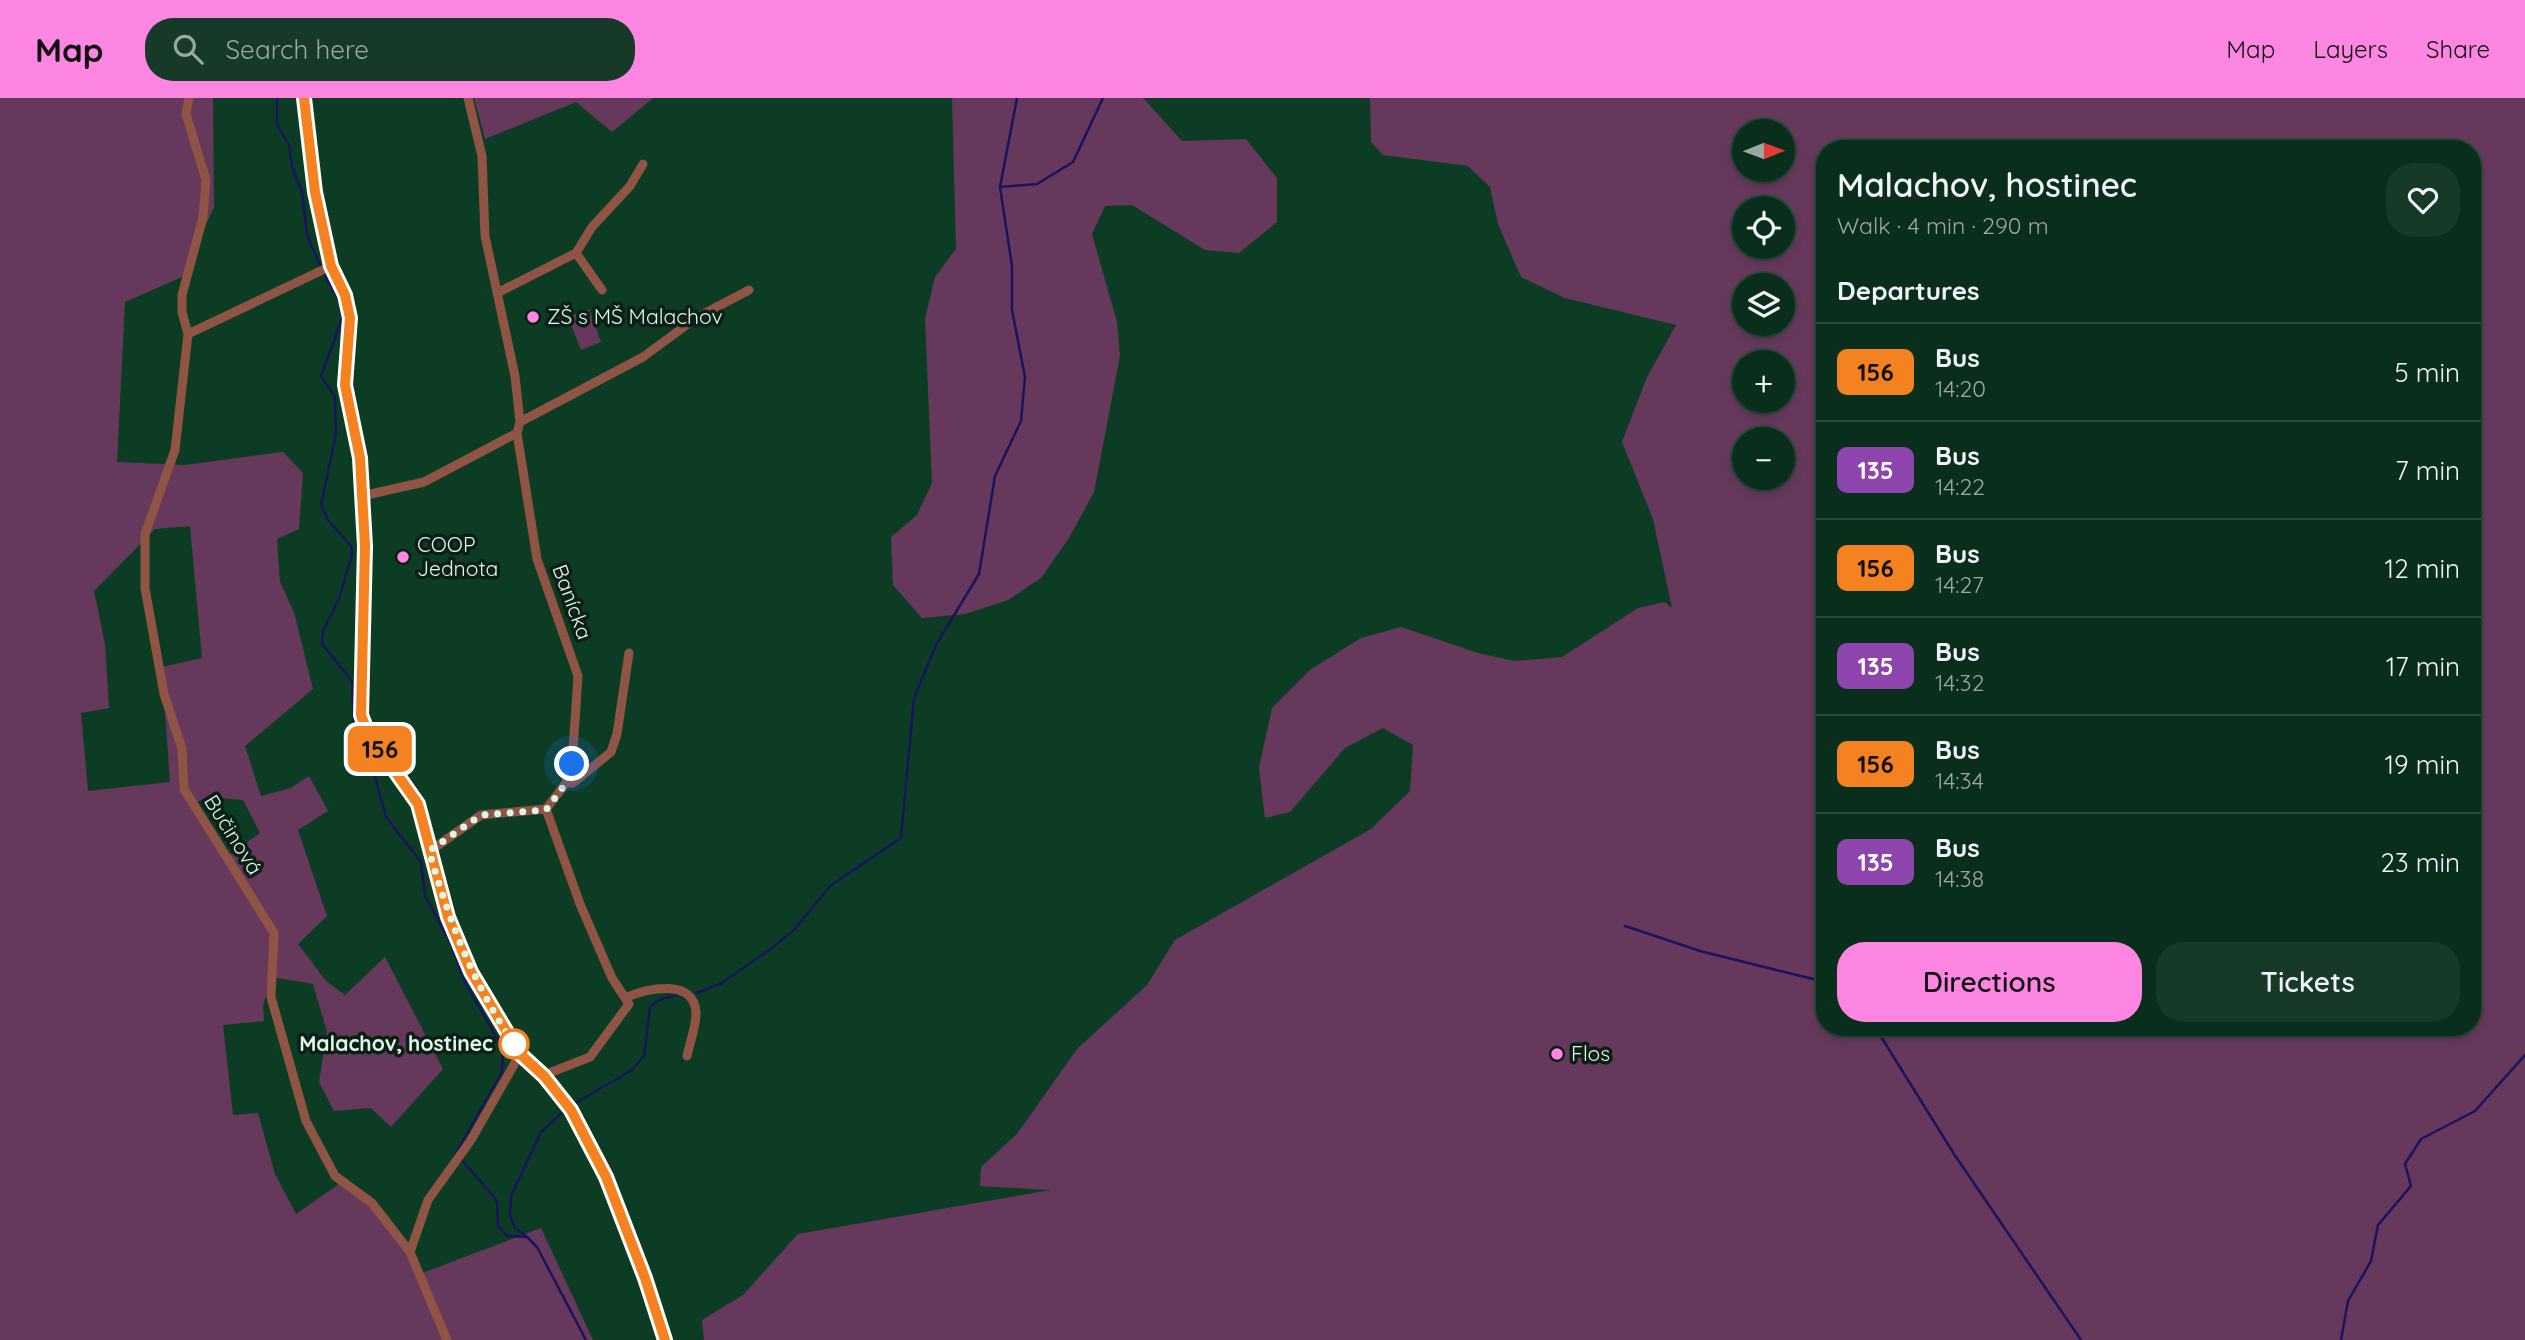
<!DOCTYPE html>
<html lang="en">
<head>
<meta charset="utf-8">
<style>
  body { margin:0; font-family:Quicksand,sans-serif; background:#173a28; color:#f1f3f6; height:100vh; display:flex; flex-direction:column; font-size:26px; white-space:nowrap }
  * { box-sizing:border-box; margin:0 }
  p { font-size:23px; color:#99a8a3 }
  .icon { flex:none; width:38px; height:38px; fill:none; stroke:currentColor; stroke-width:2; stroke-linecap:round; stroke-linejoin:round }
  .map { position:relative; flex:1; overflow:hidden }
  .panel { position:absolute; left:1816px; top:42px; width:665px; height:896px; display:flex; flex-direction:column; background:#092e1b; border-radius:28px; box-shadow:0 4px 10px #0003,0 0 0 2px #294a3a }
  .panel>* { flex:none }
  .badge { padding:0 14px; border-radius:10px; font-size:24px; line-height:46px }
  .needle { width:46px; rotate:89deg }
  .fabs { position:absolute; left:1732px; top:21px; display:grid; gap:14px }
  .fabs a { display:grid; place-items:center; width:63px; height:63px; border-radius:50%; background:#092e1b; box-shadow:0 4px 10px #0003,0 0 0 2px #294a3a; font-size:35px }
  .you { position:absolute; width:35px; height:35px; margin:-18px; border:5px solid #fff; border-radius:50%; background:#1a73e8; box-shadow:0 0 0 10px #1a73e833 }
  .map>.badge { position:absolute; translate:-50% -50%; box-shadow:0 0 0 4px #fff }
  h2 { padding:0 21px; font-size:26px; line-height:63px }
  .round { display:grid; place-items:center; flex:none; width:74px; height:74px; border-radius:28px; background:#173a28 }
  .summary { display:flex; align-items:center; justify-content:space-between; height:119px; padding:0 21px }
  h1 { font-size:33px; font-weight:600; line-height:52px }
  .cta { display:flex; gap:14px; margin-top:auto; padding:14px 21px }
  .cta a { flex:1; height:80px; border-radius:28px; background:#fd86e2; color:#111; font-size:28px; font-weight:600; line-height:80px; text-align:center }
  .cta a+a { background:#173a28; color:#f1f3f6 }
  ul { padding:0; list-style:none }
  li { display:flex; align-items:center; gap:21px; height:98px; padding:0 21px; border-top:2px solid #294a3a }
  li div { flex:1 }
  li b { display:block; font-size:26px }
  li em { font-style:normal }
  li .badge { min-width:77px; font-weight:700; text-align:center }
  header { display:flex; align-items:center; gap:42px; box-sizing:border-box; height:98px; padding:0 35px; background:#fd86e2; color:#111 }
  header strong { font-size:33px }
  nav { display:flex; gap:38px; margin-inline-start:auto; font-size:24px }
  .search { width:490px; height:63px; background:#173a28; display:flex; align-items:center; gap:18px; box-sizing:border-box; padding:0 24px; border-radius:28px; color:#99a8a3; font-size:26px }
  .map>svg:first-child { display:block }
  .green { fill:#66395c; fill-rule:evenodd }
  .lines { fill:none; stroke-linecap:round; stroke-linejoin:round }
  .stream { stroke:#19145d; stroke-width:2.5 }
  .street { stroke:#8f5444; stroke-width:9 }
  .line-casing { stroke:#fff; stroke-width:16 }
  .line { stroke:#f58220; stroke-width:10 }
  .walk { stroke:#ddf6e6; stroke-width:7; stroke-dasharray:0 12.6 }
  .poi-dot { fill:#fd86e2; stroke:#0c1f14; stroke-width:2.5 }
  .stop-dot { fill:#fff; stroke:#f58220; stroke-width:3.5 }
  .labels { text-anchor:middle; stroke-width:7; stroke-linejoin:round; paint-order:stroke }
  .poi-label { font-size:21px; fill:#ddf6e6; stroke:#0c1f14; text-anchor:start }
  .street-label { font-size:21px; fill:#ddf6e6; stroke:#0c1f14 }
  .stop-label { font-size:21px; font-weight:bold; fill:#ddf6e6; stroke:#0c1f14; text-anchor:end }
</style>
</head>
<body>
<header>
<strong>Map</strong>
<div class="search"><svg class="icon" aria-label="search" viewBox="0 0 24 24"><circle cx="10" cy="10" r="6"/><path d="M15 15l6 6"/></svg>Search here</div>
<nav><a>Map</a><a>Layers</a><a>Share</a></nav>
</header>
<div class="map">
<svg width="2525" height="1242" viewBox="0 0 2525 1242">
  <rect width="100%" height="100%" fill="#0c3d24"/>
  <path class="green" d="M 0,0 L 213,0 L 214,109 L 182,179 L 125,204 L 117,364 L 185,367 L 283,354 L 303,375 L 299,431 L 277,441 L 280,484 L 294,514 L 313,591 L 245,648 L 261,698 L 291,690 L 309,678 L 328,713 L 298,732 L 327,818 L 298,846 L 326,883 L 345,897 L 385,859 L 443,971 L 391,1029 L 371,1010 L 334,1013 L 319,984 L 327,934 L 313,886 L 272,879 L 263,907 L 264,923 L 223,927 L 233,1017 L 258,1015 L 275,1076 L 296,1116 L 339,1086 L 377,1107 L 420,1176 L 541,1130 L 593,1242 L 0,1242 ZM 190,428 L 202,560 L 162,569 L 170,684 L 88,693 L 81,615 L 109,610 L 105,546 L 94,493 L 155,431 ZM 208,699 L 243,702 L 260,735 L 229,757 L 197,704 Z
    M 474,0 L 653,0 L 612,34 L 576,4 L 485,41 Z
    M 952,0 L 1143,0 L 1182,43 L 1246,41 L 1277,80 L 1277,124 L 1239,155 L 1205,152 L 1132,107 L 1105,108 L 1092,136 L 1117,224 L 1120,258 L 1094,394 L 1069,440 L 1041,480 L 1008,502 L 965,516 L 922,520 L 893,487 L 891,439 L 917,417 L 932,385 L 925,221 L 935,179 L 956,151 Z
    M 1370,0 L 2525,0 L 2525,1242 L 704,1242 L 702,1222 L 743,1197 L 798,1136 L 1051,1092 L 980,1088 L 981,1069 L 1017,1036 L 1077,951 L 1147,887 L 1175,842 L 1371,731 L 1410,693 L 1413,647 L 1383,630 L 1345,650 L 1290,714 L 1265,720 L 1259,670 L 1272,610 L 1310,572 L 1361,540 L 1401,529 L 1478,555 L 1514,563 L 1562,559 L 1638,510 L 1665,504 L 1672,510 L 1653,421 L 1622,344 L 1647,279 L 1676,227 L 1565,200 L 1521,179 L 1498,126 L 1490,89 L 1468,68 L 1383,57 L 1371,44 ZM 1745,33 L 1783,33 L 1783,72 L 1745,72 ZM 1825,51 L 2473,51 L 2473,929 L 1825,929 ZM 1745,110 L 1783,110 L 1783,149 L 1745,149 ZM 1745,187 L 1783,187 L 1783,226 L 1745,226 ZM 1745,264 L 1783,264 L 1783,303 L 1745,303 ZM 1745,341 L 1783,341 L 1783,380 L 1745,380 Z
    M 589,211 L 601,244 L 581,252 L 568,219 Z"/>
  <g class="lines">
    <path class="stream" d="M 277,0 L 277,26 L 289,47 L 292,69 L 302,94 L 307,137 L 321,170
      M 1000,89 L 1037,86 L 1073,64 L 1103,0
      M 324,176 L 340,204 L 342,221 L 321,278 L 335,299 L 336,336 L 321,407 L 328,422 L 351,448 L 352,456 L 339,501 L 323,533 L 322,546 L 352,583 L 354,628 L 369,657 L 386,719 L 421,764 L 425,798 L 450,844 L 466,886 L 503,951 L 502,974 L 456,1055 L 497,1103 L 498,1128 L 507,1138 L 527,1139 L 537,1149 L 586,1242
      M 1625,828 L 1700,853 L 1825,884
      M 696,895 L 720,886 L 772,850 L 794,832 L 830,788 L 901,740 L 914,600 L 936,547 L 979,476 L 995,378 L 1021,323 L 1025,279 L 1012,212 L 1012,168 L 1000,89 L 1017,0
      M 1875,929 L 1954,1056 L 2081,1242
      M 572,1007 L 632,972 L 644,958 L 650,909 L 659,902 L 677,897
      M 525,1137 L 515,1130 L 510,1118 L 511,1098 L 541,1034 L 566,1011
      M 2341,1242 L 2348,1203 L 2371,1163 L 2378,1127 L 2411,1088 L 2405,1066 L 2421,1041 L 2475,1013 L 2525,957"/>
    <path class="street" d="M 189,0 L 186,16 L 206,82 L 203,119 L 182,197 L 182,214 L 188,236 L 175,352 L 145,436 L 145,490 L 164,596 L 182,651 L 184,691 L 274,835 L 271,899 L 306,1023 L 335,1078 L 372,1105 L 410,1154 L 447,1242
      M 304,0 L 315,94 L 331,168 L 345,197 L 350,220 L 345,287 L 360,361 L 364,448 L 361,617 L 368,635 L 418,706 L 448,819 L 471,874 L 520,956 L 544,977 L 571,1012 L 606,1079 L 645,1180 L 665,1242
      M 576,155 L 602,192
      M 497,195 L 576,155 L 592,129 L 630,88 L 643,66
      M 188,236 L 331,168
      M 520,324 L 643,259 L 696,220 L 749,192
      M 362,398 L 424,384 L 517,335
      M 566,685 L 573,685 L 611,654 L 617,636 L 629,555
      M 430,753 L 481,717 L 546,711 L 566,685 L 572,666 L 578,578 L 537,461 L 517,335 L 520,324 L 515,278 L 485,138 L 482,58 L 468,0
      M 627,899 C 647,890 695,880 696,915 C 696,929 690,944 687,958
      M 544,977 L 590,959 L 629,906 L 612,880 L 580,806 L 546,711
      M 410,1154 L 428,1102 L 471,1042 L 520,956"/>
  </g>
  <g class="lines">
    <g class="line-casing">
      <path id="line" d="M 304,0 L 315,94 L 331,168 L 345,197 L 350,220 L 345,287 L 360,360 L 365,448 L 361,617 L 368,635 L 418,706 L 448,819 L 471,874 L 520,956 L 544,978 L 571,1012 L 606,1079 L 645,1180 L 665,1242"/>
    </g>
    <use href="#line" class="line"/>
    <path class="walk" d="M 514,946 L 520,956 C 473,885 453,834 429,753 L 481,717 L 546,712 L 566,685 L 572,666"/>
  </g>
  <g class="poi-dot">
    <circle cx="533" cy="219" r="7"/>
    <circle cx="403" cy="459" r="7"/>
    <circle cx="1557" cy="956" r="7"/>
  </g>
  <circle class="stop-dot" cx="514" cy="946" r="14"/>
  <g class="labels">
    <g class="poi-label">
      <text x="547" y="226">ZŠ s MŠ Malachov</text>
      <text x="417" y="454">COOP<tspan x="417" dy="24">Jednota</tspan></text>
      <text x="1571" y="963">Flos</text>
    </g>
    <g class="street-label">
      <text transform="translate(572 504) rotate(70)" y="7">Banícka</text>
      <text transform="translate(233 737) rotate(58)" y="7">Bučinová</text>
    </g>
    <g class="stop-label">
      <text x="493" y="953">Malachov, hostinec</text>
    </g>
  </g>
</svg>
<div class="fabs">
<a><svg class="needle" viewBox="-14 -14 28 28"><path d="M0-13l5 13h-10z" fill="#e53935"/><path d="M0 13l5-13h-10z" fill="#99a8a3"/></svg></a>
<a><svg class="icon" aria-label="locate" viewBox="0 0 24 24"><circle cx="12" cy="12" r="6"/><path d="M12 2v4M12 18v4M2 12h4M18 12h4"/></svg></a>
<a><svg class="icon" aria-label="layers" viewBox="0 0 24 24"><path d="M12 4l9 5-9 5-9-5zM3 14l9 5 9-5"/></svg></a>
<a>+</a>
<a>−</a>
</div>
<div class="you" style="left:572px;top:666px"></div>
<b class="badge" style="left:380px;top:651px;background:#f58220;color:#111">156</b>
<section class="panel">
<div class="summary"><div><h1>Malachov, hostinec</h1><p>Walk · 4 min · 290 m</p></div><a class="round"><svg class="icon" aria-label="heart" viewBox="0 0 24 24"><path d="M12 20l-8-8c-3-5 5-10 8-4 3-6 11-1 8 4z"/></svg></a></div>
<h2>Departures</h2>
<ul>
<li><span class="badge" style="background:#f58220;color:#111">156</span><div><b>Bus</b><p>14:20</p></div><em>5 min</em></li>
<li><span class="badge" style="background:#8e44ad;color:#fff">135</span><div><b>Bus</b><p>14:22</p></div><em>7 min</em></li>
<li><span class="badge" style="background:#f58220;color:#111">156</span><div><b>Bus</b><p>14:27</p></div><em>12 min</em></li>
<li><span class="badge" style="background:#8e44ad;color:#fff">135</span><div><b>Bus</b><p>14:32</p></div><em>17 min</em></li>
<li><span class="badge" style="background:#f58220;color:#111">156</span><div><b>Bus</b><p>14:34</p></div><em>19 min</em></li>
<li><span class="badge" style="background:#8e44ad;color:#fff">135</span><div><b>Bus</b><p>14:38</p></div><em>23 min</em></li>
</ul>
<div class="cta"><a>Directions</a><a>Tickets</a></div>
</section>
</div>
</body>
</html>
